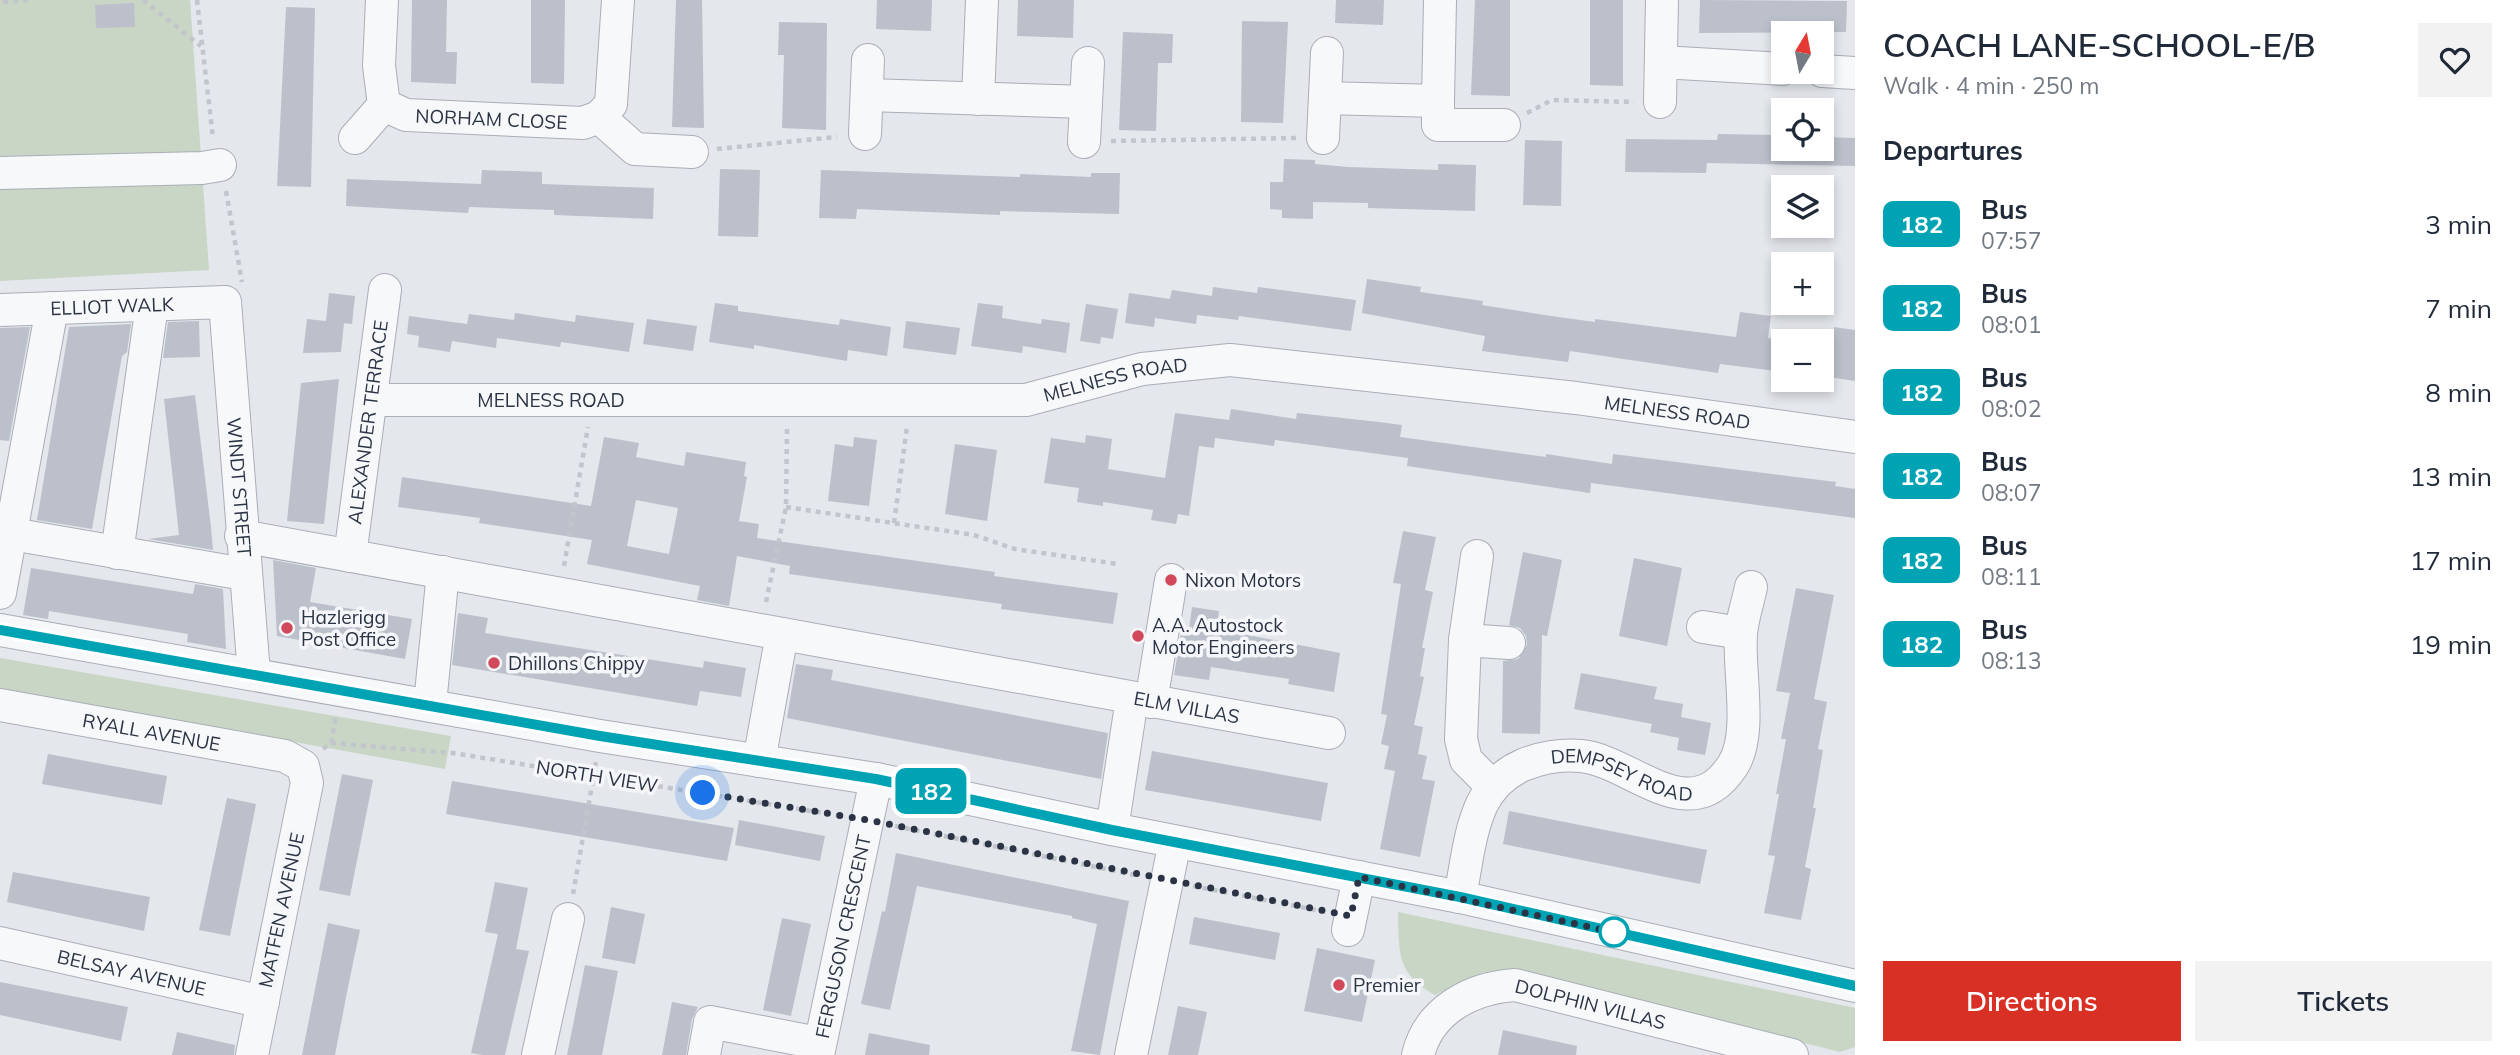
<!DOCTYPE html>
<html lang="en">
<head>
<meta charset="utf-8">
<style>
  body { margin:0; font-family:Mulish,sans-serif; background:#f2f2f3; color:#1f2937; height:100vh; display:flex; flex-direction:column; font-size:26px; white-space:nowrap }
  * { box-sizing:border-box; margin:0 }
  p { font-size:23px; color:#747a83 }
  .icon { flex:none; width:38px; height:38px; fill:none; stroke:currentColor; stroke-width:2; stroke-linecap:round; stroke-linejoin:round }
  .map { position:relative; flex:1; overflow:hidden }
  .sheet { display:flex; flex-direction:column; background:#fff; width:665px }
  .sheet>* { flex:none }
  .badge { padding:0 14px; border-radius:10px; font-size:24px; line-height:46px }
  .needle { width:46px; rotate:10deg }
  .buttons { position:absolute; left:1771px; top:21px; display:grid; gap:14px }
  .buttons a { display:grid; place-items:center; width:63px; height:63px; border-radius:0px; background:#fff; box-shadow:0 4px 10px #0003; font-size:35px }
  .you { position:absolute; width:35px; height:35px; margin:-18px; border:5px solid #fff; border-radius:50%; background:#1a73e8; box-shadow:0 0 0 10px #1a73e833 }
  .map>.badge { position:absolute; translate:-50% -50%; box-shadow:0 0 0 4px #fff }
  h2 { padding:0 28px; font-size:26px; line-height:63px }
  .round { display:grid; place-items:center; flex:none; width:74px; height:74px; border-radius:0px; background:#f2f2f3 }
  .headline { display:flex; align-items:center; justify-content:space-between; height:119px; padding:0 28px }
  h1 { font-size:33px; font-weight:600; line-height:52px }
  .action { display:flex; gap:14px; margin-top:auto; padding:14px 28px }
  .action a { flex:1; height:80px; border-radius:0px; background:#d93025; color:#fff; font-size:28px; font-weight:600; line-height:80px; text-align:center }
  .action a+a { background:#f2f2f3; color:#1f2937 }
  ul { padding:0; list-style:none }
  li { display:flex; align-items:center; gap:21px; height:84px; padding:0 28px }
  li div { flex:1 }
  li b { display:block; font-size:26px }
  li em { font-style:normal }
  li .badge { min-width:77px; font-weight:700; text-align:center }
  main { display:flex; flex:1; min-height:0 }
  .map>svg:first-child { display:block }
  .green { fill:#c9d6c5 }
  .building { fill:#bbc0ca; fill-rule:evenodd }
  .lines { fill:none; stroke-linecap:round; stroke-linejoin:round }
  .minor-casing { stroke:#a9aeb7; stroke-width:34 }
  .path { stroke:#c2c5cb; stroke-width:4.5; stroke-dasharray:5 5; stroke-linecap:butt }
  .minor { stroke:#f7f8fa; stroke-width:32 }
  .line-casing { stroke:#fff; stroke-width:16 }
  .line { stroke:#00a3b4; stroke-width:10 }
  .walk { stroke:#2b3445; stroke-width:7; stroke-dasharray:0 12.6 }
  .poi-dot { fill:#d1495b; stroke:#f4f6f9; stroke-width:2.5 }
  .stop-dot { fill:#fff; stroke:#00a3b4; stroke-width:3.5 }
  .labels { text-anchor:middle; stroke-width:7; stroke-linejoin:round; paint-order:stroke }
  .street-label { font-size:19px; fill:#2b3445; stroke:#f4f6f9 }
  .poi-label { font-size:19px; fill:#2b3445; stroke:#f4f6f9; text-anchor:start }
</style>
</head>
<body>
<main>
<div class="map">
<svg width="1855" height="1055" viewBox="0 0 1855 1055">
  <rect width="100%" height="100%" fill="#e4e7ec"/>
  <path class="green" d="M 0,0 L 190,0 L 209,270 L 0,281 Z
    M 0,658 L 451,736 L 445,769 L 0,689 Z
    M 1398,912 L 1855,1008 L 1855,1047 L 1840,1052 L 1516,970 L 1484,972 L 1435,995 C 1396,974 1399,952 1398,912 Z"/>
  <path class="building" d="M 412,0 L 447,0 L 446,52 L 457,52 L 456,84 L 411,82 Z
    M 531,0 L 565,0 L 564,84 L 531,83 Z
    M 676,0 L 702,0 L 704,128 L 672,127 Z
    M 877,0 L 932,0 L 931,31 L 876,29 Z
    M 1018,0 L 1074,0 L 1073,38 L 1017,36 Z
    M 1336,0 L 1384,0 L 1383,25 L 1335,23 Z
    M 1475,0 L 1510,0 L 1510,96 L 1471,95 Z
    M 1590,0 L 1623,0 L 1623,86 L 1590,85 Z
    M 1700,0 L 1847,1 L 1846,32 L 1699,33 Z
    M 134,3 L 135,27 L 96,28 L 95,5 Z
    M 286,7 L 315,8 L 311,187 L 277,186 Z
    M 1242,21 L 1288,22 L 1283,123 L 1241,122 Z
    M 779,22 L 827,23 L 826,130 L 782,128 L 784,55 L 778,55 Z
    M 1123,32 L 1173,34 L 1172,63 L 1158,63 L 1156,131 L 1119,130 Z
    M 1718,134 L 1783,135 L 1783,149 L 1822,149 L 1822,137 L 1855,138 L 1855,166 L 1707,163 L 1706,173 L 1625,172 L 1626,139 L 1717,140 Z
    M 1525,140 L 1562,141 L 1561,206 L 1523,205 Z
    M 1284,159 L 1315,160 L 1315,164 L 1348,167 L 1438,170 L 1438,164 L 1476,165 L 1475,211 L 1368,208 L 1368,203 L 1313,202 L 1313,219 L 1282,218 L 1282,210 L 1270,209 L 1270,182 L 1283,182 Z
    M 720,169 L 760,170 L 758,237 L 718,236 Z
    M 482,170 L 542,172 L 542,184 L 654,188 L 653,219 L 554,215 L 554,210 L 469,207 L 468,213 L 346,206 L 347,179 L 481,184 Z
    M 821,170 L 1020,177 L 1020,174 L 1091,177 L 1091,173 L 1120,173 L 1119,214 L 1000,211 L 1000,215 L 857,209 L 856,219 L 819,218 Z
    M 1367,279 L 1421,287 L 1420,292 L 1483,301 L 1482,305 L 1551,316 L 1595,322 L 1595,319 L 1736,337 L 1740,312 L 1771,316 L 1768,338 L 1792,341 L 1783,341 L 1783,372 L 1720,364 L 1718,373 L 1570,351 L 1568,362 L 1482,351 L 1485,336 L 1362,313 Z
    M 1213,287 L 1257,293 L 1258,287 L 1356,300 L 1351,331 L 1239,316 L 1238,320 L 1197,315 L 1196,324 L 1155,318 L 1154,327 L 1125,323 L 1129,293 L 1170,299 L 1172,290 L 1212,296 Z
    M 329,293 L 355,296 L 352,324 L 326,321 Z
    M 715,303 L 738,306 L 738,311 L 839,325 L 840,319 L 891,327 L 887,356 L 848,350 L 847,361 L 754,345 L 754,349 L 709,342 Z
    M 978,303 L 1003,306 L 1002,318 L 1041,324 L 1042,319 L 1070,323 L 1066,353 L 1023,346 L 1022,353 L 971,346 Z
    M 1086,304 L 1118,309 L 1113,339 L 1101,337 L 1100,344 L 1080,341 Z
    M 515,313 L 575,322 L 576,315 L 634,323 L 629,352 L 561,342 L 560,347 L 497,338 L 496,348 L 452,341 L 450,352 L 418,347 L 419,336 L 407,334 L 409,316 L 467,324 L 469,314 L 514,320 Z
    M 307,319 L 344,323 L 341,352 L 303,353 Z
    M 647,319 L 697,326 L 693,351 L 643,344 Z
    M 199,321 L 200,357 L 163,358 L 168,322 Z
    M 906,321 L 960,328 L 956,355 L 903,348 Z
    M 131,324 L 127,352 L 122,356 L 92,529 L 37,520 L 69,327 Z
    M 30,327 L 9,441 L 0,440 L 0,328 Z
    M 1834,327 L 1855,330 L 1855,381 L 1822,376 L 1822,345 L 1831,347 Z
    M 339,379 L 324,524 L 287,521 L 301,383 Z
    M 195,395 L 211,527 L 213,550 L 148,539 L 179,535 L 164,399 Z
    M 1231,409 L 1296,419 L 1297,413 L 1379,422 L 1402,425 L 1400,437 L 1546,457 L 1546,454 L 1612,464 L 1613,454 L 1836,482 L 1835,486 L 1855,489 L 1855,518 L 1591,483 L 1590,493 L 1407,466 L 1408,458 L 1275,440 L 1274,446 L 1215,438 L 1214,448 L 1199,446 L 1189,516 L 1178,514 L 1176,524 L 1151,520 L 1153,510 L 1103,502 L 1103,506 L 1077,502 L 1079,488 L 1044,483 L 1051,438 L 1085,443 L 1086,435 L 1112,439 L 1108,469 L 1165,478 L 1175,413 L 1229,420 Z
    M 604,437 L 639,443 L 636,457 L 684,466 L 686,452 L 746,462 L 744,476 L 747,477 L 739,521 L 759,524 L 757,538 L 995,572 L 994,576 L 1118,593 L 1113,624 L 1001,609 L 1002,604 L 789,574 L 790,566 L 737,556 L 729,606 L 697,600 L 700,586 L 587,564 L 592,540 L 479,523 L 480,518 L 398,507 L 402,477 L 591,506 ZM 636,500 L 678,508 L 669,554 L 627,546 Z
    M 854,437 L 877,440 L 869,506 L 828,501 L 835,444 L 853,447 Z
    M 955,444 L 997,450 L 987,521 L 945,514 Z
    M 1403,531 L 1436,537 L 1425,590 L 1433,592 L 1422,648 L 1425,648 L 1420,676 L 1424,677 L 1414,725 L 1423,727 L 1418,754 L 1427,756 L 1422,779 L 1435,781 L 1420,857 L 1380,849 L 1395,771 L 1384,769 L 1389,746 L 1381,744 L 1387,715 L 1381,714 L 1401,584 L 1393,583 Z
    M 1523,552 L 1562,560 L 1547,636 L 1542,635 L 1540,734 L 1502,733 L 1503,661 L 1518,659 L 1527,645 L 1526,636 L 1520,628 L 1509,625 Z
    M 1634,558 L 1682,568 L 1667,646 L 1619,636 Z
    M 273,560 L 316,568 L 310,602 L 412,619 L 405,659 L 277,636 Z
    M 31,568 L 193,594 L 195,584 L 223,589 L 226,649 L 187,642 L 188,634 L 49,611 L 48,619 L 23,615 Z
    M 1796,588 L 1834,595 L 1814,699 L 1827,702 L 1818,749 L 1823,750 L 1813,808 L 1816,808 L 1805,867 L 1811,869 L 1801,920 L 1764,913 L 1775,856 L 1768,855 L 1779,794 L 1776,794 L 1786,739 L 1781,739 L 1790,693 L 1776,691 Z
    M 1192,607 L 1219,611 L 1217,629 L 1340,653 L 1334,692 L 1288,684 L 1289,679 L 1211,667 L 1209,680 L 1174,675 L 1182,628 L 1189,629 Z
    M 458,613 L 488,618 L 485,633 L 703,668 L 704,661 L 746,668 L 741,697 L 700,691 L 697,706 L 452,665 Z
    M 796,664 L 833,670 L 831,680 L 1108,733 L 1101,779 L 787,718 Z
    M 1581,673 L 1657,687 L 1654,699 L 1683,704 L 1681,717 L 1711,723 L 1705,755 L 1677,750 L 1679,738 L 1650,732 L 1652,724 L 1574,709 Z
    M 1152,751 L 1328,783 L 1321,821 L 1145,790 Z
    M 48,754 L 167,776 L 162,805 L 42,784 Z
    M 342,774 L 373,780 L 350,896 L 319,890 Z
    M 452,781 L 734,828 L 727,861 L 446,814 Z
    M 227,798 L 256,804 L 230,936 L 199,930 Z
    M 1509,811 L 1707,850 L 1700,884 L 1503,844 Z
    M 739,820 L 825,836 L 820,861 L 735,845 Z
    M 896,853 L 1129,901 L 1100,1055 L 1071,1051 L 1097,924 L 1072,918 L 1072,916 L 917,886 L 890,1010 L 861,1004 L 882,911 L 885,912 Z
    M 13,872 L 150,897 L 144,931 L 7,902 Z
    M 495,882 L 528,888 L 516,949 L 529,951 L 505,1055 L 482,1055 L 471,1053 L 498,934 L 485,932 Z
    M 611,907 L 645,914 L 635,964 L 602,958 Z
    M 1194,917 L 1280,933 L 1275,960 L 1189,944 Z
    M 782,918 L 811,924 L 791,1016 L 763,1010 Z
    M 328,923 L 360,930 L 348,987 L 335,1055 L 302,1055 Z
    M 1317,948 L 1375,960 L 1362,1022 L 1304,1011 Z
    M 585,965 L 618,971 L 602,1055 L 567,1055 Z
    M 0,982 L 128,1007 L 121,1041 L 0,1015 Z
    M 672,1002 L 698,1007 L 692,1019 L 686,1055 L 662,1055 Z
    M 1178,1006 L 1207,1012 L 1198,1055 L 1168,1055 Z
    M 1503,1030 L 1577,1046 L 1576,1055 L 1498,1055 Z
    M 177,1032 L 235,1045 L 234,1055 L 172,1055 Z
    M 869,1033 L 930,1045 L 929,1055 L 865,1055 Z"/>
  <g class="lines">
    <g class="minor-casing">
      <g id="minor">
        <path id="s1" d="M 382,0 L 379,66 L 384,105 L 406,115 L 583,123 L 599,117 L 611,104 L 618,0"/>
        <path d="M 1661,62 L 1783,69"/>
        <path d="M 1822,71 L 1855,73"/>
        <path d="M 867,95 L 1086,102"/>
        <path d="M 1325,98 L 1438,101 L 1440,0"/>
        <path d="M 978,99 L 982,0"/>
        <path d="M 1438,101 L 1438,125 L 1504,125"/>
        <path d="M 1660,102 L 1662,0"/>
        <path d="M 599,117 L 635,149 L 692,152"/>
        <path d="M 865,134 L 868,60"/>
        <path d="M 355,138 L 384,105"/>
        <path d="M 1323,138 L 1327,53"/>
        <path d="M 1084,142 L 1088,63"/>
        <path d="M 0,173 L 202,168 L 220,165"/>
        <path id="s2" d="M 0,310 L 225,302 L 254,674"/>
        <path id="s3" d="M 371,400 L 1026,400 L 1142,369 L 1230,360 L 1576,398 L 1855,437"/>
        <path d="M 0,532 L 244,574"/>
        <path id="s4" d="M 241,536 L 1329,733"/>
        <path d="M 117,553 L 152,305"/>
        <path id="s5" d="M 350,556 L 385,290"/>
        <path d="M 1477,556 L 1465,640 L 1461,739 L 1466,760 L 1493,787"/>
        <path d="M 0,593 L 52,308"/>
        <path d="M 1703,627 L 1741,633"/>
        <path d="M 0,630 L 600,736 L 876,779 L 1112,829 L 1460,897 L 1855,986"/>
        <path d="M 1465,640 L 1509,643"/>
        <path d="M 1151,702 L 1171,580"/>
        <path d="M 430,704 L 443,572"/>
        <path id="s6" d="M 0,705 L 285,756 L 303,766 L 307,783 L 252,1055"/>
        <path d="M 759,761 L 782,634"/>
        <path d="M 1112,829 L 1132,699"/>
        <path id="s7" d="M 1460,897 C 1466,867 1469,832 1482,804 C 1491,786 1505,773 1523,765 C 1540,758 1562,754 1581,756 C 1632,761 1690,832 1733,765 C 1753,734 1738,671 1741,634 C 1742,619 1748,602 1751,587"/>
        <path d="M 1348,930 L 1359,877"/>
        <path id="s8" d="M 0,943 L 263,1002"/>
        <path d="M 538,1055 L 568,919"/>
        <path d="M 704,1055 L 710,1022 L 818,1043"/>
        <path id="s9" d="M 818,1055 L 876,779"/>
        <path d="M 1131,1055 L 1175,842"/>
        <path id="s10" d="M 1418,1055 C 1429,1010 1471,988 1515,985 L 1792,1055"/>
      </g>
    </g>
    <path class="path" d="M 143,0 L 201,46
      M 197,0 L 213,138
      M 3,2 L 32,0
      M 1527,113 L 1552,100 L 1634,102
      M 1111,141 L 1298,138
      M 717,149 L 837,137
      M 226,191 L 242,282
      M 786,507 L 974,535 L 1015,549 L 1117,564
      M 894,523 L 907,427
      M 564,566 L 588,427
      M 766,602 L 786,507 L 787,428
      M 331,743 L 336,716
      M 323,749 L 331,743 L 453,753 L 842,816
      M 895,826 L 1140,876
      M 1193,886 L 1326,912
      M 573,894 L 596,762"/>
    <use href="#minor" class="minor"/>
  </g>
  <g class="lines">
    <g class="line-casing">
      <path id="line" d="M 0,630 L 600,736 L 876,779 L 1112,830 L 1460,897 L 1855,986"/>
    </g>
    <use href="#line" class="line"/>
    <path class="walk" d="M 703,793 L 868,820 L 1351,916 L 1359,877 L 1618,933 L 1614,932"/>
  </g>
  <g class="poi-dot">
    <circle cx="1171" cy="580" r="7"/>
    <circle cx="287" cy="628" r="7"/>
    <circle cx="1138" cy="636" r="7"/>
    <circle cx="494" cy="663" r="7"/>
    <circle cx="1339" cy="985" r="7"/>
  </g>
  <circle class="stop-dot" cx="1614" cy="932" r="14"/>
  <g class="labels">
    <g class="street-label">
      <text dy="7" stroke="none"><textPath href="#s1" startOffset="215">NORHAM CLOSE</textPath></text>
      <text dy="7" stroke="none"><textPath href="#s2" startOffset="112">ELLIOT WALK</textPath></text>
      <text dy="7" stroke="none"><textPath href="#s3" startOffset="747">MELNESS ROAD</textPath></text>
      <text dy="7" stroke="none"><textPath href="#s3" startOffset="180">MELNESS ROAD</textPath></text>
      <text dy="7" stroke="none"><textPath href="#s3" startOffset="1314">MELNESS ROAD</textPath></text>
      <text dy="7" stroke="none"><textPath href="#s5" startOffset="135">ALEXANDER TERRACE</textPath></text>
      <text dy="7" stroke="none"><textPath href="#s2" startOffset="411">WINDT STREET</textPath></text>
      <text dy="7" stroke="none"><textPath href="#s4" startOffset="961">ELM VILLAS</textPath></text>
      <text dy="7" stroke="none"><textPath href="#s6" startOffset="154">RYALL AVENUE</textPath></text>
      <text dy="7" stroke="none"><textPath href="#s7" startOffset="257">DEMPSEY ROAD</textPath></text>
      <text transform="translate(597 776) rotate(9)" y="7">NORTH VIEW</text>
      <text transform="translate(281 910) rotate(-78)" y="7">MATFEN AVENUE</text>
      <text dy="7" stroke="none"><textPath href="#s9" startOffset="121">FERGUSON CRESCENT</textPath></text>
      <text dy="7" stroke="none"><textPath href="#s8" startOffset="135">BELSAY AVENUE</textPath></text>
      <text dy="7" stroke="none"><textPath href="#s10" startOffset="206">DOLPHIN VILLAS</textPath></text>
    </g>
    <g class="poi-label">
      <text x="1185" y="587">Nixon Motors</text>
      <text x="301" y="624">Hazlerigg<tspan x="301" dy="22">Post Office</tspan></text>
      <text x="1152" y="632">A.A. Autostock<tspan x="1152" dy="22">Motor Engineers</tspan></text>
      <text x="508" y="670">Dhillons Chippy</text>
      <text x="1353" y="992">Premier</text>
    </g>
  </g>
</svg>
<div class="buttons">
<a><svg class="needle" viewBox="-14 -14 28 28"><path d="M0-13l5 13h-10z" fill="#e53935"/><path d="M0 13l5-13h-10z" fill="#747a83"/></svg></a>
<a><svg class="icon" aria-label="locate" viewBox="0 0 24 24"><circle cx="12" cy="12" r="6"/><path d="M12 2v4M12 18v4M2 12h4M18 12h4"/></svg></a>
<a><svg class="icon" aria-label="layers" viewBox="0 0 24 24"><path d="M12 4l9 5-9 5-9-5zM3 14l9 5 9-5"/></svg></a>
<a>+</a>
<a>−</a>
</div>
<div class="you" style="left:703px;top:793px"></div>
<b class="badge" style="left:931px;top:791px;background:#00a3b4;color:#fff">182</b>
</div>
<section class="sheet">
<div class="headline"><div><h1>COACH LANE-SCHOOL-E/B</h1><p>Walk · 4 min · 250 m</p></div><a class="round"><svg class="icon" aria-label="heart" viewBox="0 0 24 24"><path d="M12 20l-8-8c-3-5 5-10 8-4 3-6 11-1 8 4z"/></svg></a></div>
<h2>Departures</h2>
<ul>
<li><span class="badge" style="background:#00a3b4;color:#fff">182</span><div><b>Bus</b><p>07:57</p></div><em>3 min</em></li>
<li><span class="badge" style="background:#00a3b4;color:#fff">182</span><div><b>Bus</b><p>08:01</p></div><em>7 min</em></li>
<li><span class="badge" style="background:#00a3b4;color:#fff">182</span><div><b>Bus</b><p>08:02</p></div><em>8 min</em></li>
<li><span class="badge" style="background:#00a3b4;color:#fff">182</span><div><b>Bus</b><p>08:07</p></div><em>13 min</em></li>
<li><span class="badge" style="background:#00a3b4;color:#fff">182</span><div><b>Bus</b><p>08:11</p></div><em>17 min</em></li>
<li><span class="badge" style="background:#00a3b4;color:#fff">182</span><div><b>Bus</b><p>08:13</p></div><em>19 min</em></li>
</ul>
<div class="action"><a>Directions</a><a>Tickets</a></div>
</section>
</main>
</body>
</html>
